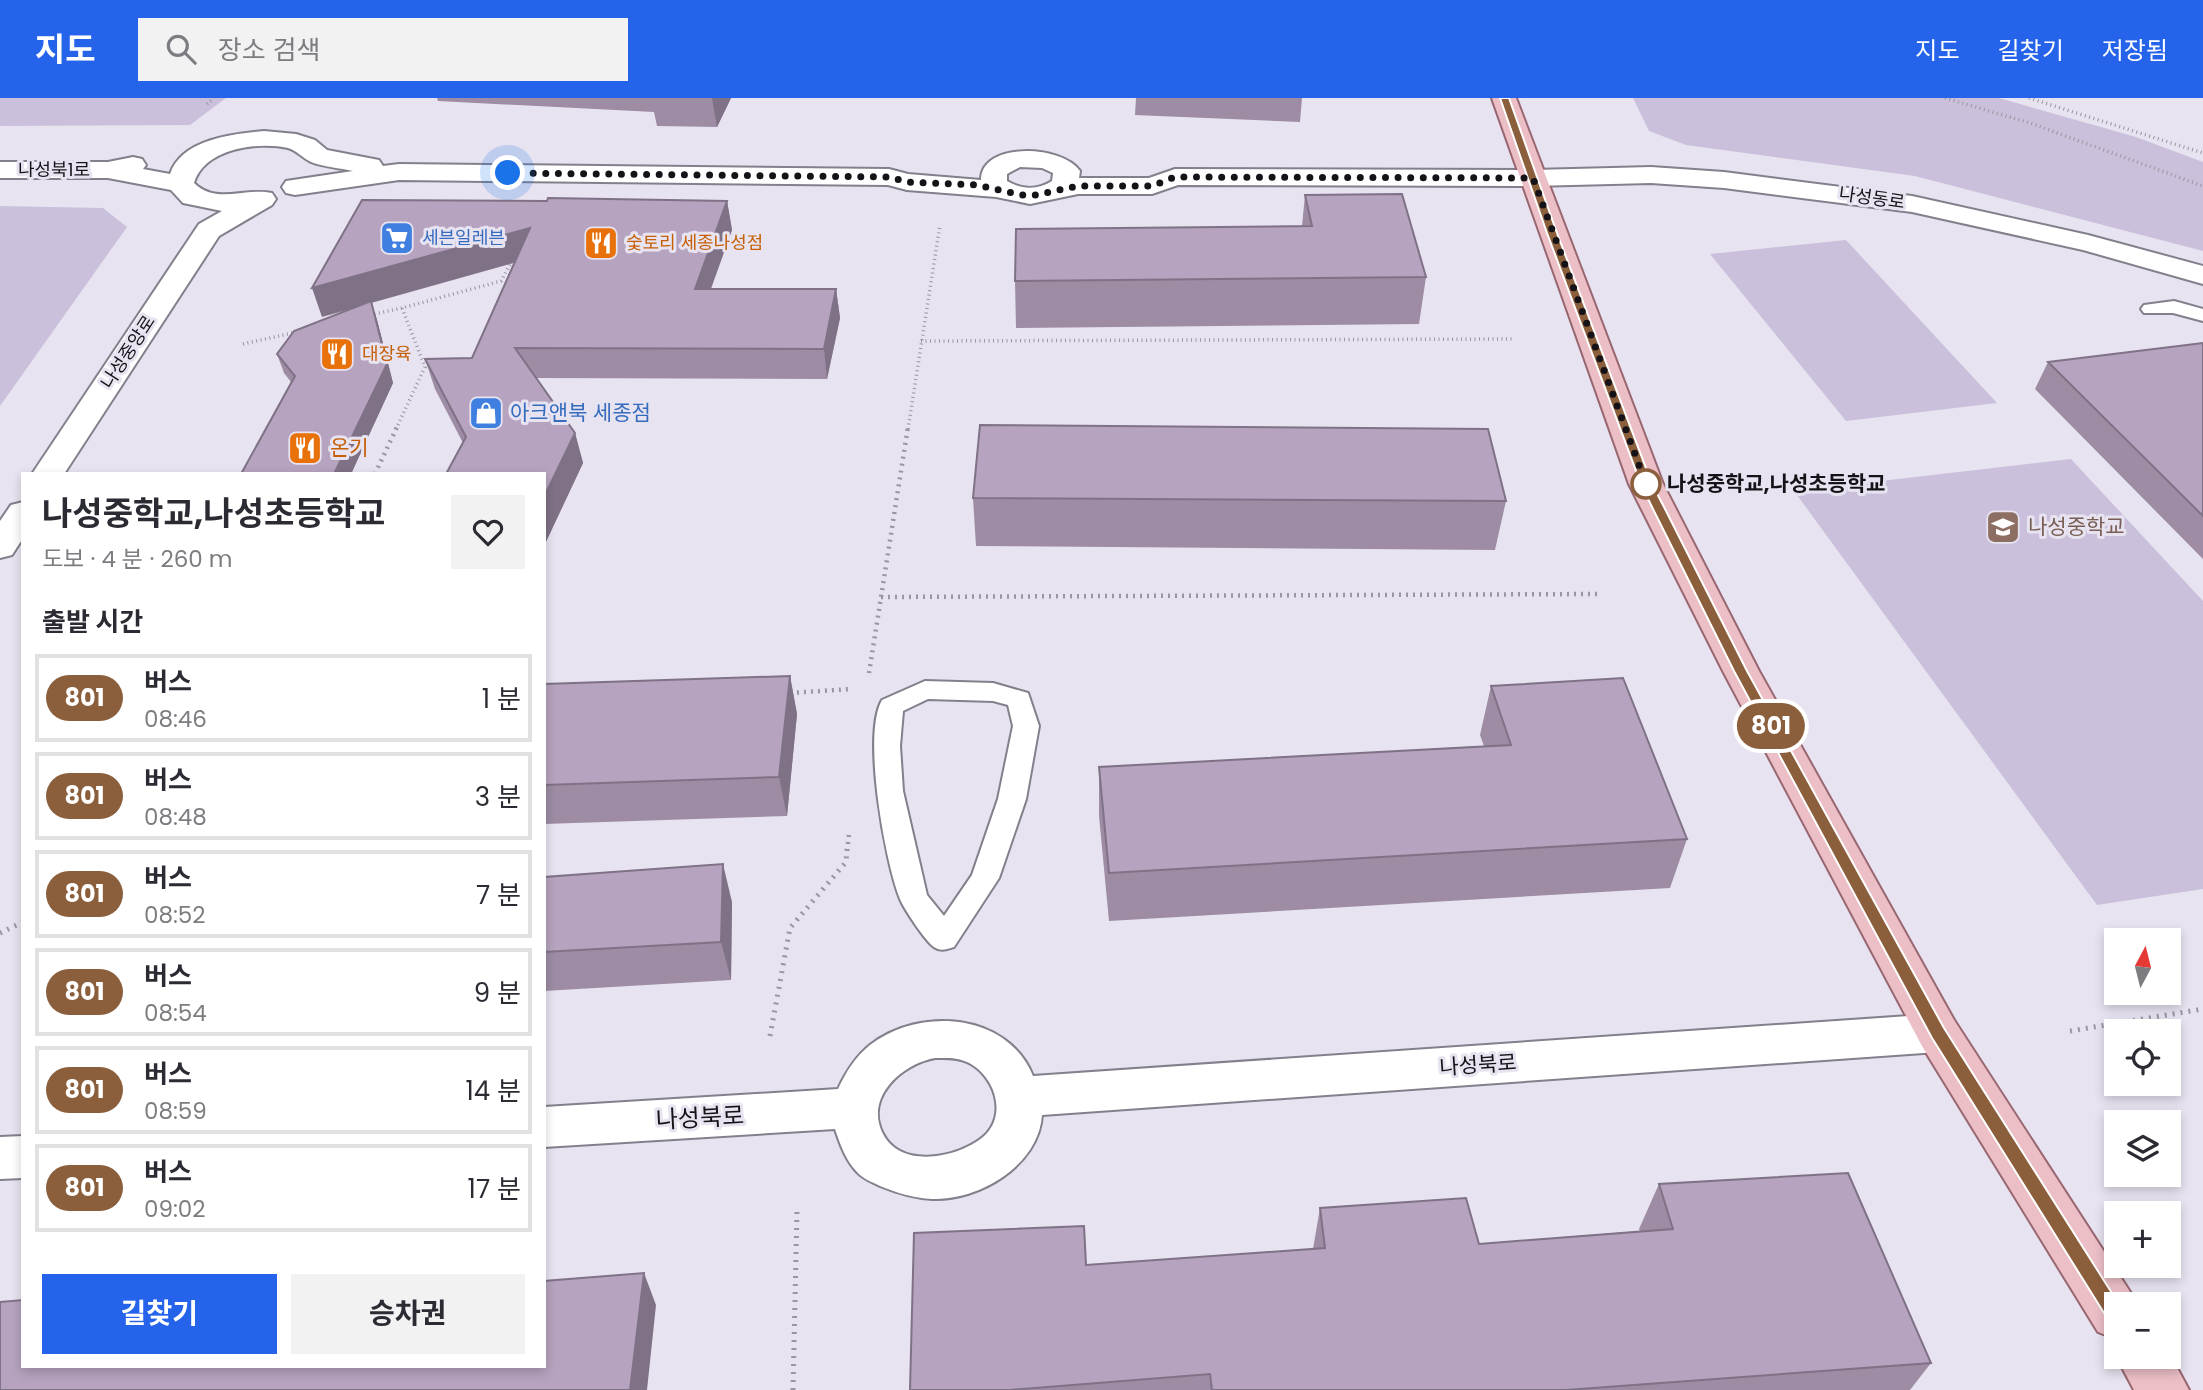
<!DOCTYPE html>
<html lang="ko">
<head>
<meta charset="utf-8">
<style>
  body { margin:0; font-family:Poppins,"Noto Sans KR",sans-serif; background:#f2f2f3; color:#2b2b33; height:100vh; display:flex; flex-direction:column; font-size:26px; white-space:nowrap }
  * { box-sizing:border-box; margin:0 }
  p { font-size:23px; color:#7c7c81 }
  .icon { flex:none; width:38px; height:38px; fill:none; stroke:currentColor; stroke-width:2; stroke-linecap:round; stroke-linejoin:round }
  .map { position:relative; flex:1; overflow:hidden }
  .details { position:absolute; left:21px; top:374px; width:525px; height:896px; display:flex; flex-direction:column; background:#fff; border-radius:0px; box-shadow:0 4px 10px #0003 }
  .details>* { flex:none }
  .badge { padding:0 14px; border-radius:23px; font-size:24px; line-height:46px }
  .needle { width:46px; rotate:7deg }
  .tools { position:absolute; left:2104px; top:830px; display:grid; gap:14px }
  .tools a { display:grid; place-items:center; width:77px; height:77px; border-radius:0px; background:#fff; box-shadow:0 4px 10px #0003; font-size:35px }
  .you { position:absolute; width:35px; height:35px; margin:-18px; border:5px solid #fff; border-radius:50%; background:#1a73e8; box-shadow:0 0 0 10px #1a73e833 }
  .map>.badge { position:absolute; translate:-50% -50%; box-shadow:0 0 0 4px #fff }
  h2 { padding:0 21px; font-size:26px; line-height:63px }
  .round { display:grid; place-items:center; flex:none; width:74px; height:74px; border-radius:0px; background:#f2f2f3 }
  .head { display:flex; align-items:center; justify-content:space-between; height:119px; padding:0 21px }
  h1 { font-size:33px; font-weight:700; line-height:52px }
  .primary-button { display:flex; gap:14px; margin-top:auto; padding:14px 21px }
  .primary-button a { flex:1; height:80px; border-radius:0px; background:#2563eb; color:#fff; font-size:28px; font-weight:700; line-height:80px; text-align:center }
  .primary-button a+a { background:#f2f2f3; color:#2b2b33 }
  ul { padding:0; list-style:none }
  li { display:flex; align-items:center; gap:21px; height:88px; margin:0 14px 10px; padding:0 7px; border:4px solid #e1e1e2; border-radius:0px }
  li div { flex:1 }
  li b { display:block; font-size:26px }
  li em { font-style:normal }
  li .badge { min-width:77px; font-weight:700; text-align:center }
  header { display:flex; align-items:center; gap:42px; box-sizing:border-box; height:98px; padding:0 35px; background:#2563eb; color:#fff }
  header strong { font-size:33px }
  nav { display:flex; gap:38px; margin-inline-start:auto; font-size:24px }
  .search { width:490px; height:63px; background:#f2f2f3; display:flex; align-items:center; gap:18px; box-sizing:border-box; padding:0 24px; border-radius:0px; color:#7c7c81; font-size:26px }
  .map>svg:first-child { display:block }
  .green { fill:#cac0db }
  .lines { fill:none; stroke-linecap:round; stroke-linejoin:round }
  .lane-casing { stroke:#837f8b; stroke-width:4 }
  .street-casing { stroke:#837f8b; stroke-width:4 }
  .secondary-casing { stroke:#837f8b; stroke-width:4 }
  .primary-casing { stroke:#986771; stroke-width:4 }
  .path-far2 { stroke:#9a96a0; stroke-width:3.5; stroke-dasharray:1 3.5; stroke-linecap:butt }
  .path-far1 { stroke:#9a96a0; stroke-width:4.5; stroke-dasharray:2 5; stroke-linecap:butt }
  .path { stroke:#9a96a0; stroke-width:5; stroke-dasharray:2 6; stroke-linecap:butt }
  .lane { fill:#fff; fill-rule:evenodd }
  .street { fill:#fff; fill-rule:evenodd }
  .secondary { fill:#fff; fill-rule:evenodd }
  .primary { fill:#ecbfc7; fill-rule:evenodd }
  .wall { fill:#9d8ca4 }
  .shaded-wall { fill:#7f7286 }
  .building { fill:#b6a3bf; stroke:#7f7286; stroke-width:2 }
  .line { fill:#8b5e3c; stroke:#fff; stroke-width:2 }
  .walk { stroke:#151318; stroke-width:7; stroke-dasharray:0 12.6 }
  .stop-dot { fill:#fff; stroke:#8b5e3c; stroke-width:3.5 }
  .labels { text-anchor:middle; stroke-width:6; stroke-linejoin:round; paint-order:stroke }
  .far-street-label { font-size:18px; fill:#151318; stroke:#e8e3f0 }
  .far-shop-label { font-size:18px; fill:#366cbe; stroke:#e8e3f0; text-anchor:start }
  .far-food-label { font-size:18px; fill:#c56008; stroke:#e8e3f0; text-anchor:start }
  .shop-label { font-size:21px; fill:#366cbe; stroke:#e8e3f0; text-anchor:start }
  .food-label { font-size:21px; fill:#c56008; stroke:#e8e3f0; text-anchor:start }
  .stop-label { font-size:21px; font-weight:bold; fill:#151318; stroke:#e8e3f0; text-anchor:start }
  .education-label { font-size:21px; fill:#785e54; stroke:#e8e3f0; text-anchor:start }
  .street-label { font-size:21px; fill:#151318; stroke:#e8e3f0 }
  .near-street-label { font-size:24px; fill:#151318; stroke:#e8e3f0 }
</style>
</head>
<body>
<header>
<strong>지도</strong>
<div class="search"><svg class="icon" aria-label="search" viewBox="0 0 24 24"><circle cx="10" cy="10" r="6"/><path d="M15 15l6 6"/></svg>장소 검색</div>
<nav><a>지도</a><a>길찾기</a><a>저장됨</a></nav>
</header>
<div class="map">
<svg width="2203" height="1292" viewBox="0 0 2203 1292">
  <rect width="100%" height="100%" fill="#e8e3f0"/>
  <path class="green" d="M 0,0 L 226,0 L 190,27 L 0,28 Z
    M 1633,0 L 1999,0 L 2136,39 L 2203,64 L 2203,153 L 1915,78 L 1686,47 L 1649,33 Z
    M 0,108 L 103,110 L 127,129 L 0,308 Z
    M 1846,142 L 1997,305 L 1846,323 L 1710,156 Z
    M 2071,361 L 2203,503 L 2203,791 L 2097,807 L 1794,393 Z"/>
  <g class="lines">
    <g class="lane-casing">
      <path id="lane" d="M 2174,203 L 2203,211 L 2203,223 L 2173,215 L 2144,215 L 2141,211 L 2144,207 Z
        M 925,583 L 993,585 L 1028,595 L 1039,628 L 1026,701 L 999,780 L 954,849 C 947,851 941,854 934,849 C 926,844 904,811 900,801 C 885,764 862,636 882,602 ZM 928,601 L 993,603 L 1008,607 L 1013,628 L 998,701 L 972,777 L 944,818 L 927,797 L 903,693 L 900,648 L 903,613 Z"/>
    </g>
    <g class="street-casing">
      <path id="street" d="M 1651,69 L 1724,74 L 1912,98 L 2088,137 L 2203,168 L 2203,186 L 2083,152 L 1912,114 L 1724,90 L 1651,85 L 1533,88 L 1524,86 L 1520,80 L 1524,74 L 1533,72 Z"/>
    </g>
    <g class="secondary-casing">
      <path id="secondary" d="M 264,33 L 296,36 L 315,42 L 327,52 L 379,62 L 383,68 L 399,66 L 889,71 L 908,76 L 981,82 C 981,43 1062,47 1080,73 L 1079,80 L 1149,80 L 1175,71 L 1533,72 L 1542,74 L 1546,80 L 1542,86 L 1533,88 L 1178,87 L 1152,96 L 1078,96 L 1030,106 L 996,99 L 907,92 L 888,87 L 399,82 L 295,97 L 286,95 L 282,89 L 286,83 L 353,73 C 340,70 323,69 311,64 C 302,60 298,53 288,50 C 257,43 204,51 194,85 C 216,107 245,89 272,95 L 276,101 L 272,107 L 219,138 L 64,376 L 32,376 L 199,126 L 222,113 L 183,105 L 171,92 L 108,80 L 0,80 L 0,64 L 108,64 L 133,59 L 142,61 L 146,67 L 143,71 L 170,76 C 182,41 233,36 264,33 ZM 1020,69 L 1042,70 L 1053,75 L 1052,83 C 1038,92 1022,92 1007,83 L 1007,76 Z
        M 23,404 L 23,440 L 12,457 L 0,460 L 0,423 L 11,407 Z
        M 1938,916 L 1954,922 L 1960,935 L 1954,948 L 1938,954 L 1042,1017 C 1039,1067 979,1103 932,1101 C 913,1100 897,1095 880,1088 C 872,1084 863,1081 857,1074 C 846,1063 840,1046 835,1031 L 544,1049 L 544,1009 L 838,991 C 846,974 855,959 870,947 C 920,908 1008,915 1033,978 ZM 935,960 C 945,960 957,959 967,964 C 994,976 1009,1017 983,1039 C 959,1059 902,1072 883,1036 C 864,999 902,966 935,960 Z
        M 23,1038 L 23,1080 L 0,1081 L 0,1039 Z"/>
    </g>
    <g class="primary-casing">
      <path id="primary" d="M 1492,0 L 1516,0 L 1663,386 L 1759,573 L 1954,922 L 2134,1200 L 2136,1206 L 2116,1206 L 2116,1241 L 2098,1234 L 1922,948 L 1723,573 L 1629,386 Z
        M 2168,1253 L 2189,1292 L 2134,1292 L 2116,1258 L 2168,1258 Z"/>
    </g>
    <path class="path-far2" d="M 1945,0 L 2030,25 L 2203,88
      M 2029,0 L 2203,55
      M 207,6 L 214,0
      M 370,217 L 402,210
      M 921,243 L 1514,241
      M 243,246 L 297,234
      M 396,331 L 425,269 L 402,210 L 501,183 L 512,163
      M 908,331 L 940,127"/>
    <path class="path-far1" d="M 375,376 L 397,329
      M 881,499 L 1597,496
      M 869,575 L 908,329
      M 790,595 L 851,591
      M 847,753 L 849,736"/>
    <path class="path" d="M 0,835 L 23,824
      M 2070,933 L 2203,911
      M 770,938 L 790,830 L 846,764 L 847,751
      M 793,1292 L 797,1112"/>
    <use href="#lane" class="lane"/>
    <use href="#street" class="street"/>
    <use href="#secondary" class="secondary"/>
    <use href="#primary" class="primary"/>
  </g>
  <path class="wall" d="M 437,0 L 731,0 L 717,29 L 657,28 L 654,14 L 438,3 Z
    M 1136,0 L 1302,0 L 1300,24 L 1135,17 Z
    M 1305,97 L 1426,179 L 1419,226 L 1016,230 L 1015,183 L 1302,128 Z
    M 727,103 L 732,132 L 711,191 L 836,191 L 840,220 L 827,281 L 535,280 L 575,335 L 583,365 L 544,448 L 544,376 L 463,345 L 435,291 L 425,261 L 472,260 L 514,165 L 371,205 L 377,222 L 393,285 L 351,376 L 241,376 L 291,284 L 284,275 L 277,256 L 348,212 L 322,219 Z
    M 2203,245 L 2203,461 L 2035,291 L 2048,264 Z
    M 973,400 L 1506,403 L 1495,452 L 976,448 Z
    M 790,578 L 797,616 L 787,718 L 544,726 L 544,586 Z
    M 1491,588 L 1687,741 L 1670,790 L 1109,823 L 1099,718 L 1099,669 L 1484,648 L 1480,637 Z
    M 544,779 L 732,804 L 731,882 L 544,893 Z
    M 1659,1086 L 1931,1265 L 1910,1292 L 910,1292 L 1086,1167 L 1313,1151 L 1320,1110 L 1479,1146 L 1640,1133 L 1639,1131 Z"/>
  <path class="shaded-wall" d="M 712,0 L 731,0 L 717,29 Z
    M 727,103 L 732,132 L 700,220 L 695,191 Z
    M 530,130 L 537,158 L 371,205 L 377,222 L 393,285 L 351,376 L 334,376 L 371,205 L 322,219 L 312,190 Z
    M 836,191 L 840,220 L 827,281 L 824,251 Z
    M 575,335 L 583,365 L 544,448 L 544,399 Z
    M 790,578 L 797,616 L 787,718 L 779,679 Z
    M 723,766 L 732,804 L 731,882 L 721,844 Z
    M 644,1175 L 656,1207 L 647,1292 L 630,1292 Z"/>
  <path class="building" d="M 1402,96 L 1426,179 L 1015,183 L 1016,131 L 1312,128 L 1305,97 Z
    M 548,100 L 727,103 L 695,191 L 836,191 L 824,251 L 515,250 L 575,335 L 544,399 L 544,376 L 446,376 L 466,339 L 425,261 L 472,260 L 530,130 L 312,190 L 362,102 L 547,103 Z
    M 371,203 L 387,266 L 334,376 L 241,376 L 295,278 L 277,256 L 294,233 Z
    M 2203,245 L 2203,418 L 2048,264 Z
    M 980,327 L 1488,331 L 1506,403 L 973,400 Z
    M 790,578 L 779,679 L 544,687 L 544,586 Z
    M 1623,580 L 1687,741 L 1109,775 L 1099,669 L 1511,647 L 1491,588 Z
    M 723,766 L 721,844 L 544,854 L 544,779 Z
    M 1848,1075 L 1931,1265 L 1566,1292 L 1212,1292 L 1210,1276 L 1010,1292 L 910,1292 L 914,1135 L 1084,1128 L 1086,1167 L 1325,1150 L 1320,1110 L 1466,1100 L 1479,1146 L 1673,1131 L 1659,1086 Z
    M 644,1175 L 630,1292 L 0,1292 L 0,1204 L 23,1202 L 23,1269 L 544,1269 L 544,1183 Z"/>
  <path class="line" d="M 1500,0 L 1509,0 L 1557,135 L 1652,386 L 1664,409 L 1747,573 L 1944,930 L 2122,1211 L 2125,1217 L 2122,1223 L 2116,1225 L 2109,1223 L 1932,940 L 1734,573 L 1652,409 L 1641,386 L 1547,135 Z"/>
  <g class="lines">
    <path class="walk" d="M 508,75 L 889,79 L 907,84 L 977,87 L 1022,97 L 1036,97 L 1078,88 L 1152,88 L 1175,79 L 1533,80 L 1646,386"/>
  </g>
  <defs>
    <g id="supermarket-square" transform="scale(1.75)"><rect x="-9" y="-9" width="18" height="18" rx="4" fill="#3f7fe0" stroke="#e8e3f0"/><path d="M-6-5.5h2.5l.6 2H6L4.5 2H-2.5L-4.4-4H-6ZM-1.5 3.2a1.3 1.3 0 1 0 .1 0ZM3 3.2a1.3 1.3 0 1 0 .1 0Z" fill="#fff"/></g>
    <g id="restaurant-square" transform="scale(1.75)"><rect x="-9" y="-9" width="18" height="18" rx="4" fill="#e8710a" stroke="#e8e3f0"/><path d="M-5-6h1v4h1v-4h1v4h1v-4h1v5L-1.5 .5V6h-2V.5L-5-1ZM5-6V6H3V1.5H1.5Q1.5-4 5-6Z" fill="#fff"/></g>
    <g id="shop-square" transform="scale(1.75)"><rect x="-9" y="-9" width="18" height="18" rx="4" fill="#3f7fe0" stroke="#e8e3f0"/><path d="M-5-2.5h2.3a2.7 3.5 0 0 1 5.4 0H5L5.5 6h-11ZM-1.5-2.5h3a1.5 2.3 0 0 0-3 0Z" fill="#fff"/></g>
    <g id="school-square" transform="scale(1.75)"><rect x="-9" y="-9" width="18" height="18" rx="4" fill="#8d6e63" stroke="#e8e3f0"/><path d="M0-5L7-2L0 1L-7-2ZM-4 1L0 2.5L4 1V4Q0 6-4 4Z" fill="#fff"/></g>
  </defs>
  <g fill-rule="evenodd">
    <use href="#supermarket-square" x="397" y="140"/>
    <use href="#restaurant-square" x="601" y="145"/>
    <use href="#restaurant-square" x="337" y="256"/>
    <use href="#shop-square" x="486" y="315"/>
    <use href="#restaurant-square" x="305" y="350"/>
    <use href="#school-square" x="2003" y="429"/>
  </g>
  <circle class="stop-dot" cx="1646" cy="386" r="14"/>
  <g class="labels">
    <g class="far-street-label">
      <text x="54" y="78">나성북1로</text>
      <text transform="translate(1872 100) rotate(8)" y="6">나성동로</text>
      <text transform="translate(128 254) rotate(-57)" y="6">나성중앙로</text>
    </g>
    <g class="far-shop-label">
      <text x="422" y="146">세븐일레븐</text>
    </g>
    <g class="far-food-label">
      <text x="626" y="151">숯토리 세종나성점</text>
      <text x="362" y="262">대장육</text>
    </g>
    <g class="shop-label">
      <text x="510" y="322">아크앤북 세종점</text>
    </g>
    <g class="food-label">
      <text x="330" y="357">온기</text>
    </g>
    <g class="stop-label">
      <text x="1667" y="393">나성중학교,나성초등학교</text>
    </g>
    <g class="education-label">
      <text x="2028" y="436">나성중학교</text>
    </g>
    <g class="street-label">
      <text transform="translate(1478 967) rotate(-4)" y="7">나성북로</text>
    </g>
    <g class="near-street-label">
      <text transform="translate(700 1020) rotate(-3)" y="8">나성북로</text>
    </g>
  </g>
</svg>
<div class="tools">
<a><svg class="needle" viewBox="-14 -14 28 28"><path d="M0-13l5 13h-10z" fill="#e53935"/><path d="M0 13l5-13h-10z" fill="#7c7c81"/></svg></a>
<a><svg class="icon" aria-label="locate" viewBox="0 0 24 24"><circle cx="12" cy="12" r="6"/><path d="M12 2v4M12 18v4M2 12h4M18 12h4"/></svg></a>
<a><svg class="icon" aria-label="layers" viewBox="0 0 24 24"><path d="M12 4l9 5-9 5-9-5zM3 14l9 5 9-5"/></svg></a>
<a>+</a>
<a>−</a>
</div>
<div class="you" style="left:508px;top:75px"></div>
<b class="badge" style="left:1771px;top:628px;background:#8b5e3c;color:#fff">801</b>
<section class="details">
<div class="head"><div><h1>나성중학교,나성초등학교</h1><p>도보 · 4 분 · 260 m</p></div><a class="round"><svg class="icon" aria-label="heart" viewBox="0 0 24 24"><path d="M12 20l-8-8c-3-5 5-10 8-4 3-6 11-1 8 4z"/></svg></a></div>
<h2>출발 시간</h2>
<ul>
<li><span class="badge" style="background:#8b5e3c;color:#fff">801</span><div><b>버스</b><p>08:46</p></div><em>1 분</em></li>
<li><span class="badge" style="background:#8b5e3c;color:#fff">801</span><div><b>버스</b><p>08:48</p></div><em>3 분</em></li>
<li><span class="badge" style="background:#8b5e3c;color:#fff">801</span><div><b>버스</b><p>08:52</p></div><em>7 분</em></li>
<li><span class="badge" style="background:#8b5e3c;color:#fff">801</span><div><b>버스</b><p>08:54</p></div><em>9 분</em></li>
<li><span class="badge" style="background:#8b5e3c;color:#fff">801</span><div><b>버스</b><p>08:59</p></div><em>14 분</em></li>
<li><span class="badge" style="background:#8b5e3c;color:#fff">801</span><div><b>버스</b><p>09:02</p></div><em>17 분</em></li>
</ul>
<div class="primary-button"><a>길찾기</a><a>승차권</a></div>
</section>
</div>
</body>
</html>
